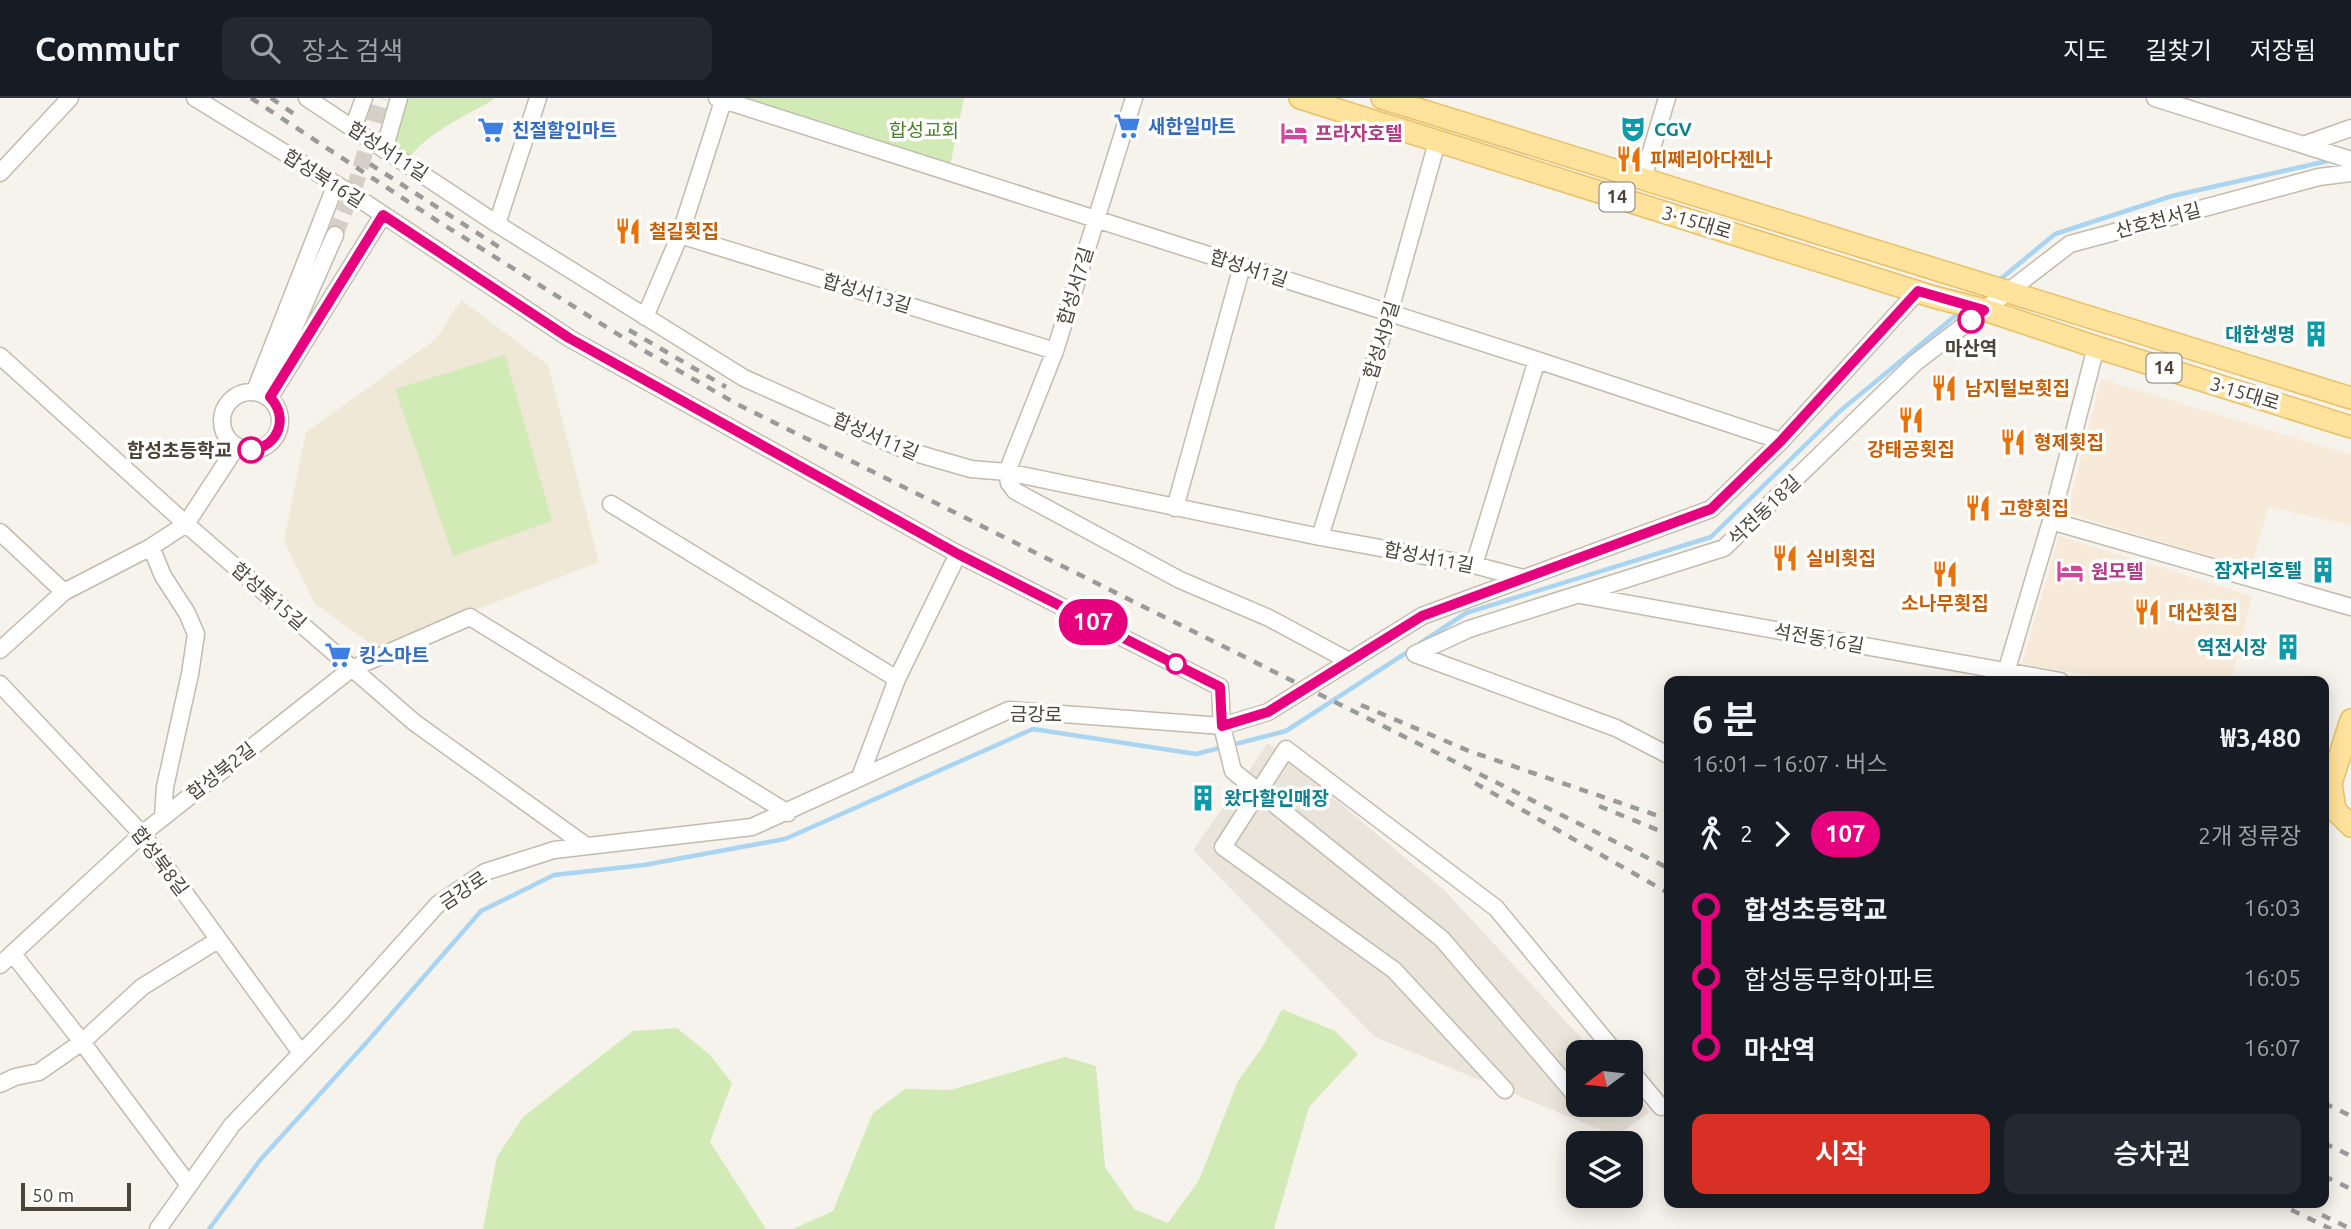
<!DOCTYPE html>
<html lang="ko">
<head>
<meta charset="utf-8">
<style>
  body { margin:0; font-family:Ubuntu,"Noto Sans KR",sans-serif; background:#242831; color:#f1f3f6; height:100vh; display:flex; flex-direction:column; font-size:26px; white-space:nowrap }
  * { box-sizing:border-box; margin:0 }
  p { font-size:23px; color:#9ea1a6 }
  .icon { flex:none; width:38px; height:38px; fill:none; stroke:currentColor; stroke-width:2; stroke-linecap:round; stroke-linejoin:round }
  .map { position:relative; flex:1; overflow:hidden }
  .details { position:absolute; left:1664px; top:578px; width:665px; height:532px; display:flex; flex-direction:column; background:#171b24; border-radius:14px; box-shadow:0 4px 18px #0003 }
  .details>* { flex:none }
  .badge { padding:0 14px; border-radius:23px; font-size:24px; line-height:46px }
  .needle { width:46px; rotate:255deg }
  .buttons { position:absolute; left:1566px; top:942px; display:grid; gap:14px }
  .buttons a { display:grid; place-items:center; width:77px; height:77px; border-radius:14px; background:#171b24; box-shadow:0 4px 18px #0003; font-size:35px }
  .scale { position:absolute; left:21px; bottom:18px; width:110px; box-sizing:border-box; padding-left:7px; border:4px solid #4b4439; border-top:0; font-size:19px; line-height:24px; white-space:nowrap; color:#4b4439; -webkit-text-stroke:5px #fff; paint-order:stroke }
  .map>.badge { position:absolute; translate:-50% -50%; box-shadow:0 0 0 4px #fff }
  .legs { display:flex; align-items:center; gap:10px; height:77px; padding:0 28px; font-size:23px }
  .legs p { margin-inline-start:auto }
  .head { display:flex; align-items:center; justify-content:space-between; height:119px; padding:0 28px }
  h1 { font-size:38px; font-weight:600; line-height:52px }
  .cta { display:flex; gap:14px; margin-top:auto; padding:14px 28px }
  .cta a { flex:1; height:80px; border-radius:14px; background:#d93025; color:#fff; font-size:28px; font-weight:600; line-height:80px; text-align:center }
  .cta a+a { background:#242831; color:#f1f3f6 }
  ul { padding:0 28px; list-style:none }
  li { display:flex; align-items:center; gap:24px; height:70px; font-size:26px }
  li i { display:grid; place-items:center; width:10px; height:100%; margin:0 9px; background:currentColor }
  li i::after { content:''; width:18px; height:18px; margin:-9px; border:5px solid; border-radius:50%; background:#171b24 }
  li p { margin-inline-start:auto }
  li:first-child i { background:linear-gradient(#0000 50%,currentColor 0) }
  li:last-child i { background:linear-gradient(currentColor 50%,#0000 0) }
  header { display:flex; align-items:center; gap:42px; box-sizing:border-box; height:98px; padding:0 35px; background:#171b24; border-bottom:2px solid #363941 }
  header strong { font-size:33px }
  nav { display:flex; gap:38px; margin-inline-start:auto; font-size:24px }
  .search { width:490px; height:63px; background:#242831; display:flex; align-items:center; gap:18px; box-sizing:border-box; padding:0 24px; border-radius:14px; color:#9ea1a6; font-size:26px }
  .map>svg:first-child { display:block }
  .residential { fill:#eae5da }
  .commercial { fill:#f7ead8 }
  .education { fill:#efe8d6 }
  .green { fill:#d2eab5 }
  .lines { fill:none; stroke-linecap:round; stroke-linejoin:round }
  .stream { stroke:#a9d4f2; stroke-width:4.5 }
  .minor-tunnel { stroke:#d4d0c8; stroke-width:16; stroke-dasharray:16 8; stroke-linecap:butt }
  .minor-casing { stroke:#c2bbae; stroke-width:19 }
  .major-casing { stroke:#e6c16a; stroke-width:24 }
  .minor { stroke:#fff; stroke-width:16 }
  .major { stroke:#ffe39c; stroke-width:21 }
  .rail { stroke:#9a9a9a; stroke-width:4.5; stroke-dasharray:9 9; stroke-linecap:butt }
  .line-1-casing { stroke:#fff; stroke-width:16 }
  .line-1 { stroke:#e6007e; stroke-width:10 }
  .stop-1-dot { fill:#fff; stroke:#e6007e; stroke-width:3.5 }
  .labels { text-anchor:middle; stroke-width:7; stroke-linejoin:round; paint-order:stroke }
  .shield { fill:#fff; stroke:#817c74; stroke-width:2 }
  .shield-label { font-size:18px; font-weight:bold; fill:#4b4439 }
  .shop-label { font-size:19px; font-weight:bold; fill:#366cbe; stroke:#fff; text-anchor:start }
  .culture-label { font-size:19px; font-weight:bold; fill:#0d838f; stroke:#fff; text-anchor:end }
  .park-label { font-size:19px; fill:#4a7f2a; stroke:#fff }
  .hotel-label { font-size:19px; font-weight:bold; fill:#b23c85; stroke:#fff; text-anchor:start }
  .street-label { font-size:19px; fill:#4b4439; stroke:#fff }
  .food-label { font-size:19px; font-weight:bold; fill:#c56008; stroke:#fff; text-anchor:start }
  .stop-label { font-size:19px; font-weight:bold; fill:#4b4439; stroke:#fff }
</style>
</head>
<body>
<header>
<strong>Commutr</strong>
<div class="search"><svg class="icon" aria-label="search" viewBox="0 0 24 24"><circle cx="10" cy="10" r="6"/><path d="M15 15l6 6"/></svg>장소 검색</div>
<nav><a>지도</a><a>길찾기</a><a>저장됨</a></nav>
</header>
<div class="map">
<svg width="2351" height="1131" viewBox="0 0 2351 1131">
  <rect width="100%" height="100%" fill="#f6f3ec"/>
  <path class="residential" d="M 1268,645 L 1446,794 L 1594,954 L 1578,954 L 1578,1006 L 1631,1006 L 1631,994 L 1650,1014 L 1616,1038 L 1375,939 L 1193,752 Z"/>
  <path class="commercial" d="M 2101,281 L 2351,357 L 2351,427 L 2268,409 L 2251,471 L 2067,415 Z
    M 2059,438 L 2252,498 L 2231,583 L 2127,583 L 2022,566 Z"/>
  <path class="education" d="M 461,202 L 548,267 L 599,464 L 377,550 L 315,506 L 284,443 L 306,334 L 436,241 Z"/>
  <path class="green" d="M 399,0 L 496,0 C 472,15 421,37 409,62 L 384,52 Z
    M 724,0 L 964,0 L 949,73 Z
    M 505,257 L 552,423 L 453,458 L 395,291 Z
    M 1282,911 L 1335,933 L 1358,956 L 1309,1009 L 1274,1131 L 793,1131 L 833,1113 L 873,1015 L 905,991 L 950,992 L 1065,959 L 1096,968 L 1105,1069 L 1134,1111 L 1168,1125 L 1199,1082 L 1238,983 L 1263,948 Z
    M 677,930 L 710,957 L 732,985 L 710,1044 L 766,1131 L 483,1131 L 497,1059 L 523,1019 L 633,933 Z"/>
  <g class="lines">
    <path class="stream" d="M 1997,184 L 2055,136 L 2172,98 L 2332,62
      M 1419,546 L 1466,515 L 1711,439 L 1840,313 L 1960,214
      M 209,1131 L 261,1061 L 367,944 L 481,813 L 554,777 L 644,767 L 785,741 L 1033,631 L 1196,656 L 1286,633 L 1412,551"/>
    <path class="minor-tunnel" d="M 335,137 L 356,85 L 381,0"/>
    <g class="minor-casing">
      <path id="minor" d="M 195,0 L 352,96 L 569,240 L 958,456 L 1220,589 L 1222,628 L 1233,673 L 1442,841 L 1578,1000
        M 307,0 L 497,126 L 744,280 L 905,352 L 971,371 L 1007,374 L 1320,439 L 1474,467 L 1523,480
        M 717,0 L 1537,262 L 1781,343
        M 1134,0 L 1055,253 L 1007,374 L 1009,385 L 1015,393 L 1180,482 L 1269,520 L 1349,563
        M 2155,0 L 2351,62
        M 353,30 L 364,0
        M 2306,46 L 2351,30
        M 384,52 L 399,0
        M 0,75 L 70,0
        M 1643,80 L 1667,0
        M 497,126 L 538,0
        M 680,137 L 1055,253
        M 645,219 L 680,137 L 724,0
        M 0,258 L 186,426 L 415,625 L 585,747
        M 271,282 L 335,137
        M 255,293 L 336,86
        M222 323a29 29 0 1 1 58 0a29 29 0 1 1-58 0Z
        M 270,299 L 383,117
        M 611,406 L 897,581
        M 1175,410 L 1242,168
        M 2051,423 L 2351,509
        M 0,434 L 64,494
        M 1320,439 L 1389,216 L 1437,44
        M 151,449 L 163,478 L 187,515 L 196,536 L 190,576 L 165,689 L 163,719
        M 1474,467 L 1537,262
        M 1580,497 L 2060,583
        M 0,552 L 64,494 L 151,449 L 186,426 L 237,348
        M 1415,556 L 1469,531 L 1724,450 L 1915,265 L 2070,146 L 2319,79 L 2351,75
        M 1415,556 L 1616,630 L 1670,658
        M 2004,581 L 2051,423 L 2096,249
        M 0,586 L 142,736 L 301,955
        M 860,679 L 897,581 L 958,456
        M 13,856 L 82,944 L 188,1086
        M 0,867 L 142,736 L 351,571 L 470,519 L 788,715
        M 1631,973 L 1661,1009
        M 0,986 L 15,979 L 39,974 L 82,944 L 142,889 L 218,842
        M 1505,992 L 1394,872 L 1223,749 L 1286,651 L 1496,810 L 1615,954
        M 158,1131 L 232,1027 L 341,914 L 438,806 L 485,774 L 554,752 L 752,729 L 1009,612 L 1222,628 L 1268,614 L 1422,518 L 1711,411 L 1781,343 L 1918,193"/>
    </g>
    <g class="major-casing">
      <path id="major" d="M 1300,0 L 1934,199 L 1985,212 L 2096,249 L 2351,329
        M 1382,0 L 2351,300
        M 2351,622 L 2331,685 L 2335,712 L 2351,728"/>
    </g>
    <use href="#minor" class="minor"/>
    <use href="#major" class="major"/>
    <path class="rail" d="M 251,0 L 436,122 L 643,252 L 735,305 L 1670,771
      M 271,0 L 294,16
      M 370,66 L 502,151
      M 629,232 L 726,289
      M 1361,607 L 1469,653 L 1670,722
      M 1475,685 L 1670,796
      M 1599,708 L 1670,737
      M 2324,1005 L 2351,1018
      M 2324,1045 L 2351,1058
      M 2324,1078 L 2351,1091
      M 2275,1104 L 2331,1131
      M 2322,1117 L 2351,1131"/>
  </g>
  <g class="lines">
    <g class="line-1-casing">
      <path id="line-1" d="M 251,352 C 279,348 289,320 270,299 L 383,117 L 569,240 L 958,456 L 1220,589 L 1222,628 L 1268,614 L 1422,518 L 1711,411 L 1781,343 L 1918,193 L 1984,212 L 1971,222"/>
    </g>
    <use href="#line-1" class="line-1"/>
  </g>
  <defs>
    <g id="supermarket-bare" transform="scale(2.1)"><path d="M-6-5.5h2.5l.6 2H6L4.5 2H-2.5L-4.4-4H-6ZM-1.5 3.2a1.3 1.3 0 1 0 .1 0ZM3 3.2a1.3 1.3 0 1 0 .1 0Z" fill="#3f7fe0" stroke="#fff" stroke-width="2.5" paint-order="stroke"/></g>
    <g id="theatre-bare" transform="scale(2.1)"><path d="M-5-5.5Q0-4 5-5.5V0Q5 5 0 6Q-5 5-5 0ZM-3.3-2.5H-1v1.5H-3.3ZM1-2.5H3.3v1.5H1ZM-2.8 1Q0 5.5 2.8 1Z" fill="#0f9aa8" stroke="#fff" stroke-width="2.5" paint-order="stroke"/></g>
    <g id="hotel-bare" transform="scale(2.1)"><path d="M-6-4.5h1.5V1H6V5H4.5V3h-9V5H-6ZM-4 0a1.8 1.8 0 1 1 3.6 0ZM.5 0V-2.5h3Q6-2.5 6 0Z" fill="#d1479c" stroke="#fff" stroke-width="2.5" paint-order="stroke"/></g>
    <g id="restaurant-bare" transform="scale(2.1)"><path d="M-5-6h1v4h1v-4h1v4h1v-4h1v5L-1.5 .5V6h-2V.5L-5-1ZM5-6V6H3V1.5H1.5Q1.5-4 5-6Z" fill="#e8710a" stroke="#fff" stroke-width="2.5" paint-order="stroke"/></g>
    <g id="building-bare" transform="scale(2.1)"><path d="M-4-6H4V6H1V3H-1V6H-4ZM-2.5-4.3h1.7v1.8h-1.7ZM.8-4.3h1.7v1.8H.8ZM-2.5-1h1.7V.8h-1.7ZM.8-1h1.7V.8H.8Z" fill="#0f9aa8" stroke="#fff" stroke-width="2.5" paint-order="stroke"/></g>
  </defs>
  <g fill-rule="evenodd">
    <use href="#supermarket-bare" x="1127" y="28"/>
    <use href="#theatre-bare" x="1633" y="31"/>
    <use href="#supermarket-bare" x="491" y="32"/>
    <use href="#hotel-bare" x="1294" y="35"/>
    <use href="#restaurant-bare" x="1629" y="61"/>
    <use href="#restaurant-bare" x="628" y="133"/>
    <use href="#building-bare" x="2316" y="236"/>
    <use href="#restaurant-bare" x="1944" y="290"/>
    <use href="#restaurant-bare" x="1911" y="322"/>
    <use href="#restaurant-bare" x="2013" y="344"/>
    <use href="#restaurant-bare" x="1978" y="410"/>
    <use href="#restaurant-bare" x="1785" y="460"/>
    <use href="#building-bare" x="2323" y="472"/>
    <use href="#hotel-bare" x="2070" y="473"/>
    <use href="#restaurant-bare" x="1945" y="476"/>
    <use href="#restaurant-bare" x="2147" y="514"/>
    <use href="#building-bare" x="2288" y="549"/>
    <use href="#supermarket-bare" x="338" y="557"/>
    <use href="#building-bare" x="1203" y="700"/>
  </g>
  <g class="stop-1-dot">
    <circle cx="1971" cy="222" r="12"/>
    <circle cx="251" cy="352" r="12"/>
    <circle cx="1176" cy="566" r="9"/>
  </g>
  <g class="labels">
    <g class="shield">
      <rect x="1599.5" y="84.5" width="35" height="29" rx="5"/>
      <rect x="2146.5" y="255.5" width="35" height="29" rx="5"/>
    </g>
    <g class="shield-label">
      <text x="1617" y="105">14</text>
      <text x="2164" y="276">14</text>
    </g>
    <g class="shop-label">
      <text x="1148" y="35">새한일마트</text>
      <text x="512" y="39">친절할인마트</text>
      <text x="359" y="564">킹스마트</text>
    </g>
    <g class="culture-label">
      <text x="1654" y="38" text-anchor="start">CGV</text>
      <text x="2295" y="243">대한생명</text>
      <text x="2302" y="479">잠자리호텔</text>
      <text x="2267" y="556">역전시장</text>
      <text x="1224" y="707" text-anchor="start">왔다할인매장</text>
    </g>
    <g class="park-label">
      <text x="924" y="39">합성교회</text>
    </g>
    <g class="hotel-label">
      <text x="1315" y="42">프라자호텔</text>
      <text x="2091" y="480">원모텔</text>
    </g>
    <g class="street-label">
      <text transform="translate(388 53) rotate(33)" y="7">합성서11길</text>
      <text transform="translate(324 80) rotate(32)" y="7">합성북16길</text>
      <text transform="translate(2158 122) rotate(-15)" y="7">산호천서길</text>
      <text transform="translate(1697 124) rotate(17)" y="7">3·15대로</text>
      <text transform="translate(1249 170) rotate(18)" y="7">합성서1길</text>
      <text transform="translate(1075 188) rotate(-73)" y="7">합성서7길</text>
      <text transform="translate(867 195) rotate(17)" y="7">합성서13길</text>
      <text transform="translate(1381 242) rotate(-73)" y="7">합성서9길</text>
      <text transform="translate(2245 295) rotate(17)" y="7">3·15대로</text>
      <text transform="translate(876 338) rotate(23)" y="7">합성서11길</text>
      <text transform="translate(1764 412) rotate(-44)" y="7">석전동18길</text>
      <text transform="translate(1429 459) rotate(11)" y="7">합성서11길</text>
      <text transform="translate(269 498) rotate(41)" y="7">합성북15길</text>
      <text transform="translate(1819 540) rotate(10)" y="7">석전동16길</text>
      <text transform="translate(1036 616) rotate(1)" y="7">금강로</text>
      <text transform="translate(221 673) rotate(-38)" y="7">합성북2길</text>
      <text transform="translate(160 763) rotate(53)" y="7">합성북8길</text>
      <text transform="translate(463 792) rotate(-34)" y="7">금강로</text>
    </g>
    <g class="food-label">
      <text x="1650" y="68">피쩨리아다젠나</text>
      <text x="649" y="140">철길횟집</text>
      <text x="1965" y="297">남지털보횟집</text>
      <text x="2034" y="351">형제횟집</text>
      <text x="1911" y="358" text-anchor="middle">강태공횟집</text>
      <text x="1999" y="417">고향횟집</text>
      <text x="1806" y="467">실비횟집</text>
      <text x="1945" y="512" text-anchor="middle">소나무횟집</text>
      <text x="2168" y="521">대산횟집</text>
    </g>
    <g class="stop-label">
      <text x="1971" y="257">마산역</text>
      <text x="232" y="359" text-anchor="end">합성초등학교</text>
    </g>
  </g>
</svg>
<div class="buttons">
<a><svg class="needle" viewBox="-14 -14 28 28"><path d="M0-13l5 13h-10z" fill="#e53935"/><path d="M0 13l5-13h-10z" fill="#9ea1a6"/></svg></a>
<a><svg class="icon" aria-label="layers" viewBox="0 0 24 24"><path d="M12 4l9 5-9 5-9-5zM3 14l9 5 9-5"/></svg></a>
</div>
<div class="scale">50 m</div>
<b class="badge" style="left:1093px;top:524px;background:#e6007e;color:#fff">107</b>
<section class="details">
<div class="head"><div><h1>6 분</h1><p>16:01 – 16:07 · 버스</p></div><b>₩3,480</b></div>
<div class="legs"><svg class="icon" aria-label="walk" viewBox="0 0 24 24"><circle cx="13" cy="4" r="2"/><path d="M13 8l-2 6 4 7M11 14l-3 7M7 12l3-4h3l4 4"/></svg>2<svg class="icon" aria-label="forward" viewBox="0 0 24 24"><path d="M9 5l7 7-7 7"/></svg><b class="badge" style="background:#e6007e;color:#fff">107</b><p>2개 정류장</p></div>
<ul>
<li><i style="color:#e6007e"></i><b>합성초등학교</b><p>16:03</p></li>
<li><i style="color:#e6007e"></i><span>합성동무학아파트</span><p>16:05</p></li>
<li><i style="color:#e6007e"></i><b>마산역</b><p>16:07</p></li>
</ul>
<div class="cta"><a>시작</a><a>승차권</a></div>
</section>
</div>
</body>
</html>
